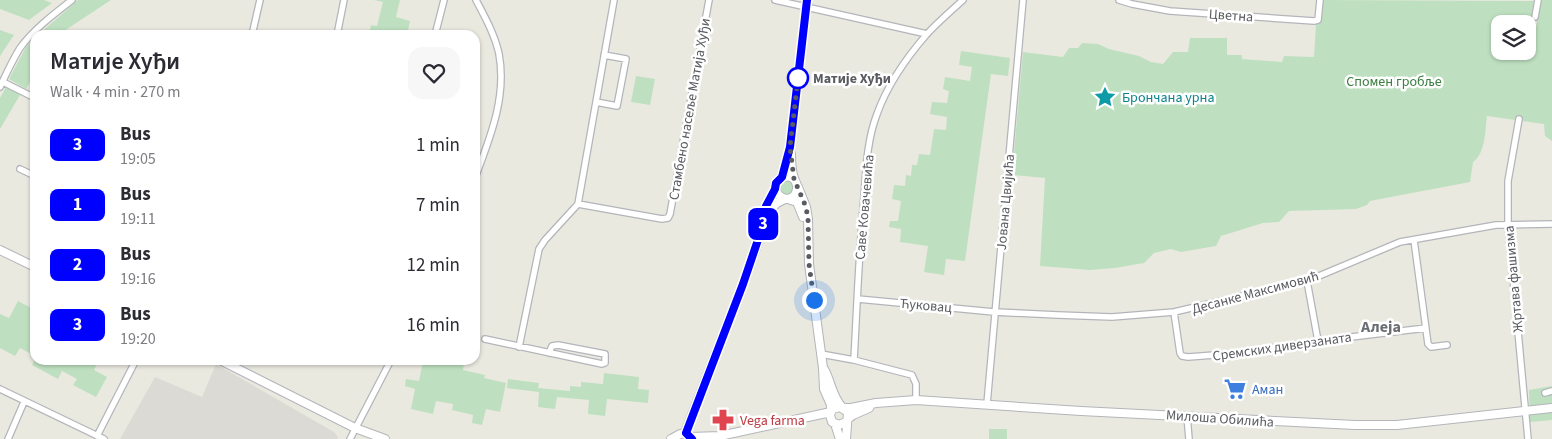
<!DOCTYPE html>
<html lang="en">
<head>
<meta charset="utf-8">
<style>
  body { margin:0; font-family:"Source Sans 3",sans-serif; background:#f7f7f7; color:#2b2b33; height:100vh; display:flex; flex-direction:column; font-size:19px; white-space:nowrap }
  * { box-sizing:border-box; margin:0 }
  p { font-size:16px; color:#7c7c81 }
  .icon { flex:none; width:28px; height:28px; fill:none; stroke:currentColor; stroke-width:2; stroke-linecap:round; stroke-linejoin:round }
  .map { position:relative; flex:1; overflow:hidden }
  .side { position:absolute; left:30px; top:30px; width:450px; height:335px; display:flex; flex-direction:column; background:#fff; border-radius:15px; box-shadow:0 1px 4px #0004 }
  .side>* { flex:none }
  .badge { padding:0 10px; border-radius:8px; font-size:18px; line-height:32px }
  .fabs { position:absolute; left:1491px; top:15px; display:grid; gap:10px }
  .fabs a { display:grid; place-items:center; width:45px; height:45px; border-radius:10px; background:#fff; box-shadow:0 1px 4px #0004; font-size:25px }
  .you { position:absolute; width:25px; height:25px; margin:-12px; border:4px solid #fff; border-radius:50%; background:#1a73e8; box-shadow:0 0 0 8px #1a73e833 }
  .map>.badge { position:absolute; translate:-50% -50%; box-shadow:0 0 0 2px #fff }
  .round { display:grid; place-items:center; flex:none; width:52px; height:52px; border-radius:15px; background:#f7f7f7 }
  .head { display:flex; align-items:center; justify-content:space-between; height:85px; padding:0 20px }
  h1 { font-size:24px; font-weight:600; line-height:38px }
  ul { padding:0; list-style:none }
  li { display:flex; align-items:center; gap:15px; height:60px; padding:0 20px }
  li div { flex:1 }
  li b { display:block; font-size:19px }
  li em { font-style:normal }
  li .badge { min-width:55px; font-weight:700; text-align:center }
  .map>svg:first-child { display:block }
  .industrial { fill:#dcdad4 }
  .green { fill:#bee0c0; fill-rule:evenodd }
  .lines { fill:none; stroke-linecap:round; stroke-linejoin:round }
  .minor-casing { stroke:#b3b5ba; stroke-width:8 }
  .tertiary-casing { stroke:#b3b5ba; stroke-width:10 }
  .minor { stroke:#fff; stroke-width:5.5 }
  .tertiary { stroke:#fff; stroke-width:8 }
  .line-casing { stroke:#fff; stroke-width:11 }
  .line { stroke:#00f; stroke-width:8 }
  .walk { stroke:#595b60; stroke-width:5; stroke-dasharray:0 9 }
  .stop-dot { fill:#fff; stroke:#00f; stroke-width:2.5 }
  .labels { text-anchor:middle; stroke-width:5; stroke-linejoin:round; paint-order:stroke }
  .street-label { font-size:14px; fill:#595b60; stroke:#fff }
  .stop-label { font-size:14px; font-weight:bold; fill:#595b60; stroke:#fff; text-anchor:start }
  .park-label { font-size:14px; fill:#3a7d41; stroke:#fff }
  .culture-label { font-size:14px; fill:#0d838f; stroke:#fff; text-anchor:start }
  .shop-label { font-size:14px; fill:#366cbe; stroke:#fff; text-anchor:start }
  .health-label { font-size:14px; fill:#be3a42; stroke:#fff; text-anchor:start }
  .quarter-label { font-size:16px; font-weight:bold; fill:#6a6d72; stroke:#fff }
</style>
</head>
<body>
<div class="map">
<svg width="1552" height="439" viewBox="0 0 1552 439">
  <rect width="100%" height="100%" fill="#eae9e0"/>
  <path class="industrial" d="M 216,364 L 334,432 L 338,437 L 337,439 L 120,439 L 155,377 L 202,397 Z"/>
  <path class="green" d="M 0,0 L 44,0 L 52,3 L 29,20 L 0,9 Z
    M 78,0 L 111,0 L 58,35 L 38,35 Z
    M 374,0 L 400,0 L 396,17 L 410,21 L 407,35 L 369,35 L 371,25 L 377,26 L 383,2 Z
    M 1321,0 L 1534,1 L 1528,39 L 1533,41 L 1542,0 L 1552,0 L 1552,141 L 1545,136 L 1544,124 L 1487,116 C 1485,130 1486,153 1473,162 L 1470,182 L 1370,201 L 1367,205 L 1356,209 L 1289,211 L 1279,222 L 1263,223 L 1221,236 L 1216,246 L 1181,252 L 1171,249 L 1154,253 L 1144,263 L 1115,268 L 1090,270 L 1040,266 L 1045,178 L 1012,175 L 1023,52 L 1063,57 L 1069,48 L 1078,48 L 1082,43 L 1098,44 L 1109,49 L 1139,56 L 1151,62 L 1163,64 L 1173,52 L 1188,52 L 1190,38 L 1227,38 L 1227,55 L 1242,55 L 1242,59 L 1282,62 L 1284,56 L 1314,57 L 1316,24 ZM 1500,24 L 1528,24 L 1528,51 L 1500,51 Z
    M 0,30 L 14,35 L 0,56 Z
    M 35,38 L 35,73 L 26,89 L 9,79 L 26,47 Z
    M 961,51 L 1010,58 L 1008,76 L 991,74 L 965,261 L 946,259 L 944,275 L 924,272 L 928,246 L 900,242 L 901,229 L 889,227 L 890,221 L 898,221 L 901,201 L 892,199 L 894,185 L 905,186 L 906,175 L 911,176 L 912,165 L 917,165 L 919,154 L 930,155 L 934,129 L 946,130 L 947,117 L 930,114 L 932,102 L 947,103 L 949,91 L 943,89 L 945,77 L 970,81 L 972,67 L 959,65 Z
    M 636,76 L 655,79 L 650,105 L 631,102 Z
    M 6,87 L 20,95 L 0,129 L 0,98 Z
    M779 188a7 7 0 1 1 14 0a7 7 0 1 1-14 0Z
    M 18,301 L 35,310 L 30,321 L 35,324 L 35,356 L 20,348 L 15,356 L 0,348 L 0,314 L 9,318 Z
    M 35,359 L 99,360 L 94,370 L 107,377 L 96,397 L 73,385 L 77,379 L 62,371 L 58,379 L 32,365 Z
    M 438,360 L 453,360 L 464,363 L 463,370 L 485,375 L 484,378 L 506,383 L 500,412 L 486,409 L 482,425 L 472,423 L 473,415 L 452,410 L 453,404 L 436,401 L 433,414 L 411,409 L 415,389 L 405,386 L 406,379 L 419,381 L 423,361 L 436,364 Z
    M 604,373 L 639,377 L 638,389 L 649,390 L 648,403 L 607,399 L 605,416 L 588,414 L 589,400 L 557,397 L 555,409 L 538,407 L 539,392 L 507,388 L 508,379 L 539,383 L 538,388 L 570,391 L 570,386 L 581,387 L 581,382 L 603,384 Z
    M 1552,386 L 1552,420 L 1530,422 L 1529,390 Z
    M 989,429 L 1007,429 L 1007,439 L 989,439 Z"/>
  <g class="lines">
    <g class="minor-casing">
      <path id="minor" d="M 775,0 L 927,34
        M 1119,0 L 1132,4 L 1170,11 L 1314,21 L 1318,20 L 1320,0
        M 1535,17 L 1538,0
        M 252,35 L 260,0
        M 337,35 L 344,0
        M 435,35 L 444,0
        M 3,82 L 35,98
        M 0,87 C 6,74 12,61 20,48 C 34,29 54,14 72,0
        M 596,102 L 617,106 L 626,59 L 604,55
        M 1519,119 L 1508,181 L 1508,224 L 1528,439
        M 20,169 L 35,176
        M 475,178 C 490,138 507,97 499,54 C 495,35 485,17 476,0
        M 578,204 L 614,0
        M 1414,240 L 1428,344 L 1431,347 L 1447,345
        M 1307,281 L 1318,341
        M 858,299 L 994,312 L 1058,315 L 1112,317 L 1174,312 L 1307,281 L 1400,242 L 1496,225 L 1552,224
        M 1174,312 L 1180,353 L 1182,356 L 1188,357 L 1228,354 L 1318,341 L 1426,328
        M 485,339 L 602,364 L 605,363 L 605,354 L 558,345 L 552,346 L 549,353
        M 519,347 L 539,249 L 545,240 L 578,204 L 662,219 L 668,218 L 670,214 L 709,0
        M 821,354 L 854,360 L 912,375 L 916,384 L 916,400
        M 854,360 C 857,305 859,251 864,197 C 866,169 867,140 877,114 C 887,86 907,57 927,34 C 938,22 951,11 963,0
        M 0,389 L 104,439
        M 1545,393 L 1552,391
        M 987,404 L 1023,0
        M 1187,416 L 1189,439
        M 97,436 L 136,360
        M 8,439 L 24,402
        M 350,439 L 391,360"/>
    </g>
    <g class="tertiary-casing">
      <path id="tertiary" d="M 791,154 C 791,162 791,170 794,178 C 795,182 798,184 797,189 C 795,204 776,201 775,186 L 780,178 L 789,176 L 794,179
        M 782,177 L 790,147 L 807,0
        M 798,187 L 806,207 L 808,219 L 809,264 L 823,368 L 824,389 L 831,405 L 831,411
        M 788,199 L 797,202 L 803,217
        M 763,219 L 766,206 L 775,189
        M 0,250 L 35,267
        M 220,360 L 355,428 L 385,439
        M 824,369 C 831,381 832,397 842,407
        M 844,408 L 851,408 L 876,403 L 916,400 L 1081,411 L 1355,425 L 1397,425 L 1552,408
        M 848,419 L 853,415 L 869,408
        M 835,424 L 840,439
        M 685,433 L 743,284 L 765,222 L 771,209 L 777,203 L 785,199
        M 690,437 L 720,436 L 831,412
        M 671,439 C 678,436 681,431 689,435
        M 846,439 L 848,412 L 840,407 L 832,409 L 830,415 L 832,422 L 839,425 L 846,422"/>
    </g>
    <use href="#minor" class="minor"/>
    <use href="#tertiary" class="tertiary"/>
  </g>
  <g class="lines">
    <g class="line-casing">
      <path id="line" d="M 692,439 L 686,433 L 743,284 L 762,228 L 766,206 L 775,189 L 776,183 L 782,177 L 790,147 L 807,0"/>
    </g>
    <use href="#line" class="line"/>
    <path class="walk" d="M 798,78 L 799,70 L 790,147 L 794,179 L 806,207 L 808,219 L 809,264 L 814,300"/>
  </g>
  <defs>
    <g id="sight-bare" transform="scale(1.725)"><path d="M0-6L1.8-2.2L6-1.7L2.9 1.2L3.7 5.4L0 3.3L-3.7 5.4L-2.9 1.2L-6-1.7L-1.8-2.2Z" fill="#0f9aa8" stroke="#fff" stroke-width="2.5" paint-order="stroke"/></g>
    <g id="supermarket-bare" transform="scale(1.725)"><path d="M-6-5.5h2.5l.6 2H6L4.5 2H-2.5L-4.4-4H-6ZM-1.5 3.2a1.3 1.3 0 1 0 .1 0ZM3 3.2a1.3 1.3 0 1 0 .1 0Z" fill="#3f7fe0" stroke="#fff" stroke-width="2.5" paint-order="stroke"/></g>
    <g id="pharmacy-bare" transform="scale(1.725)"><path d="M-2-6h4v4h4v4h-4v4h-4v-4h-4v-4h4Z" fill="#e0444e" stroke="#fff" stroke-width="2.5" paint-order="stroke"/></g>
  </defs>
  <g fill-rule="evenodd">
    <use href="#sight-bare" x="1105" y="97"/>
    <use href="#supermarket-bare" x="1235" y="389"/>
    <use href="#pharmacy-bare" x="723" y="420"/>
  </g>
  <circle class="stop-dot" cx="798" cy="78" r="10"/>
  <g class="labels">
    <g class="street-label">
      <text transform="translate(1231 15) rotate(4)" y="5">Цветна</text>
      <text transform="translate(689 109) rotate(-80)" y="5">Стамбено насеље Матија Хуђи</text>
      <text transform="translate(1005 202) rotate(-85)" y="5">Јована Цвијића</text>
      <text transform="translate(864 207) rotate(-85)" y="5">Саве Ковачевића</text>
      <text transform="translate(1513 279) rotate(-95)" y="5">Жртава фашизма</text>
      <text transform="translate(1255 292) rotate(-15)" y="5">Десанке Максимовић</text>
      <text transform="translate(926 305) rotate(5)" y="5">Ћуковац</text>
      <text transform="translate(1282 346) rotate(-8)" y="5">Сремских диверзаната</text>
      <text transform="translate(1220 418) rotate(4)" y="5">Милоша Обилића</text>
    </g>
    <g class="stop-label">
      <text x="813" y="83">Матије Хуђи</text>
    </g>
    <g class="park-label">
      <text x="1394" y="86">Спомен гробље</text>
    </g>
    <g class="culture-label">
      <text x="1122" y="102">Брончана урна</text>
    </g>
    <g class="shop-label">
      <text x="1252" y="394">Аман</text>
    </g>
    <g class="health-label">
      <text x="740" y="425">Vega farma</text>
    </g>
    <g class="quarter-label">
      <text x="1381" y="332">Алеја</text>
    </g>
  </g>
</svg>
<div class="fabs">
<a><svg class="icon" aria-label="layers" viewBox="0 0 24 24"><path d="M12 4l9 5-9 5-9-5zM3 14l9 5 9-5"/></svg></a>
</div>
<div class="you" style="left:814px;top:300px"></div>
<b class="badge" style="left:763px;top:224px;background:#00f;color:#fff">3</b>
<section class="side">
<div class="head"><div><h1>Матије Хуђи</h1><p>Walk · 4 min · 270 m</p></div><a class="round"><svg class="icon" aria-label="heart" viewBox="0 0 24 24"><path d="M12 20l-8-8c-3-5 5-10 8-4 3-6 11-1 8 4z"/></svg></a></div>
<ul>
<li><span class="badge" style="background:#00f;color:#fff">3</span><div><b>Bus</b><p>19:05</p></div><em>1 min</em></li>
<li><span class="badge" style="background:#00f;color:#fff">1</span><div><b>Bus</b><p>19:11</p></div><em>7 min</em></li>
<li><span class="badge" style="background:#00f;color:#fff">2</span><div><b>Bus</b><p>19:16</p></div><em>12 min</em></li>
<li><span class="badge" style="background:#00f;color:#fff">3</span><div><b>Bus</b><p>19:20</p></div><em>16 min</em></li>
</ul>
</section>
</div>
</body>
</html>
